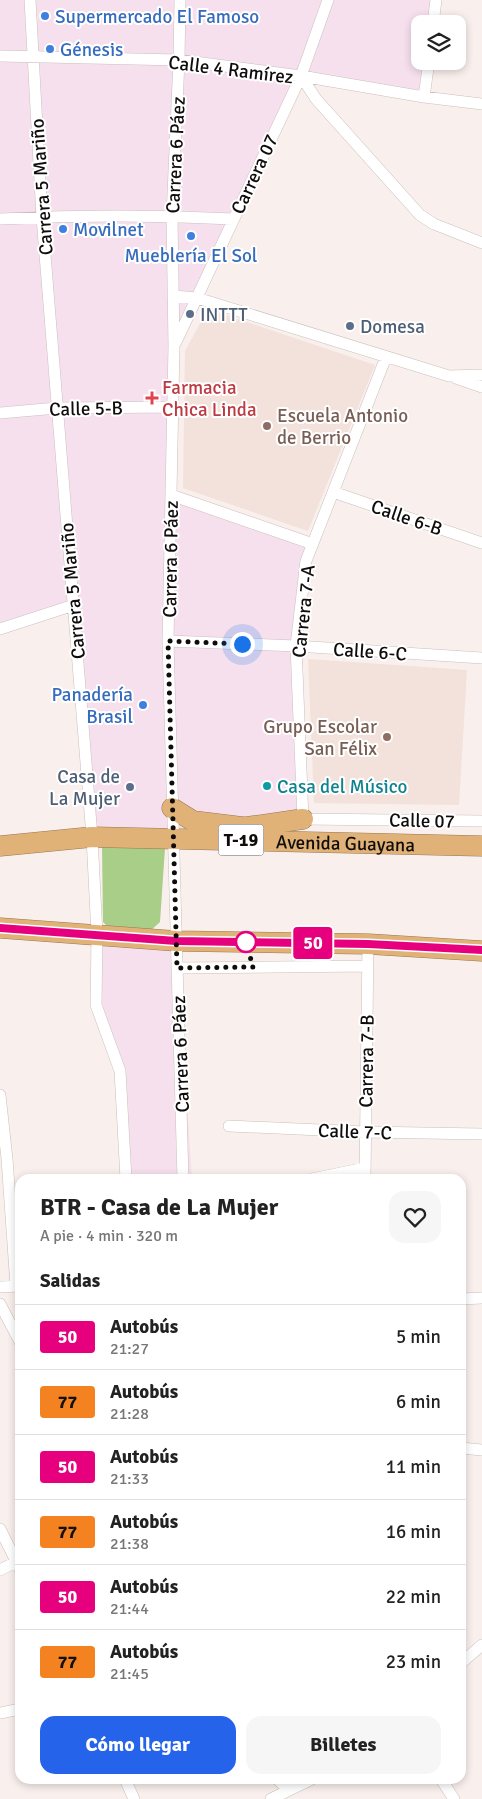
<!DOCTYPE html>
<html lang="es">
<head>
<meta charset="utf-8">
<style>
  body { margin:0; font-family:Signika,sans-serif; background:#f6f6f6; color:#222; height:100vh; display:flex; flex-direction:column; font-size:19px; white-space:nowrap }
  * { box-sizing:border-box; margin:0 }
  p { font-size:16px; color:#767676 }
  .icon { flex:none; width:28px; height:28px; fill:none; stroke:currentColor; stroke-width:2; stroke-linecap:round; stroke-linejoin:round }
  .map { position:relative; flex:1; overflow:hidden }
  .details { position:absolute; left:15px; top:1174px; width:451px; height:610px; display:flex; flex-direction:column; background:#fff; border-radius:15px; box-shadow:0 2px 8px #0003 }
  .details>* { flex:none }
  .badge { padding:0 10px; border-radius:4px; font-size:18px; line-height:32px }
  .controls { position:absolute; left:411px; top:15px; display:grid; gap:10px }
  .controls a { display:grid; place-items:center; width:55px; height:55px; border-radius:10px; background:#fff; box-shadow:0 2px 8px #0003; font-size:25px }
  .you { position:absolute; width:25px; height:25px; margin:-12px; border:4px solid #fff; border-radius:50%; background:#1a73e8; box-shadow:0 0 0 8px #1a73e833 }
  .map>.badge { position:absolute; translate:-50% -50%; box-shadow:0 0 0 2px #fff }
  h2 { padding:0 25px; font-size:19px; line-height:45px }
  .round { display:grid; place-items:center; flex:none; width:52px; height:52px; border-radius:15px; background:#f6f6f6 }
  .head { display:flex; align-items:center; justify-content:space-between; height:85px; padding:0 25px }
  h1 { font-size:24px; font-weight:700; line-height:38px }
  .cta { display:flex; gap:10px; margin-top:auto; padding:10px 25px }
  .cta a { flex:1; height:58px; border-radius:15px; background:#2563eb; color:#fff; font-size:20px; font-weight:700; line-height:58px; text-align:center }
  .cta a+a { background:#f6f6f6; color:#222 }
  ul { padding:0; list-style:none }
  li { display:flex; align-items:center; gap:15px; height:65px; padding:0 25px; border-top:1px solid #e0e0e0 }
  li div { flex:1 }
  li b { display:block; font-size:19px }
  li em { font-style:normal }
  li .badge { min-width:55px; font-weight:700; text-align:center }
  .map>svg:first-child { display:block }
  .commercial { fill:#f7e0ee }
  .built { fill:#f3e1db }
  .green { fill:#a9ce87 }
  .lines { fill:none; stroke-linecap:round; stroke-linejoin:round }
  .street-casing { stroke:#c9c0bc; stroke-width:12 }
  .highway-casing { stroke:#977851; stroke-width:21 }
  .street { stroke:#fff; stroke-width:11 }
  .highway { stroke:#e0b277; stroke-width:20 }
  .line-casing { stroke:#fff; stroke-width:11 }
  .line { stroke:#e6007e; stroke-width:8 }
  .walk { stroke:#0f0c0b; stroke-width:5; stroke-dasharray:0 9 }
  .shop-dot { fill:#3f7fe0; stroke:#fff; stroke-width:2 }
  .service-dot { fill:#5c6f8a; stroke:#fff; stroke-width:2 }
  .health-dot { fill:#e0444e; stroke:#fff; stroke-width:2 }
  .education-dot { fill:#8d6e63; stroke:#fff; stroke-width:2 }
  .culture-dot { fill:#0f9aa8; stroke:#fff; stroke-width:2 }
  .stop-dot { fill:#fff; stroke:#e6007e; stroke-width:2.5 }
  .labels { text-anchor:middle; stroke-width:4; stroke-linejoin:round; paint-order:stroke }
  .shield { fill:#fff; stroke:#575554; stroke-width:1 }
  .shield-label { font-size:18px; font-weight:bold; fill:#0f0c0b }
  .shop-label { font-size:19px; fill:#366cbe; stroke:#fff; text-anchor:start }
  .street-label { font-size:19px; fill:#0f0c0b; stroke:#fff }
  .service-label { font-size:19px; fill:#4e5e75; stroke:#fff; text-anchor:start }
  .health-label { font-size:19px; fill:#be3a42; stroke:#fff; text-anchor:start }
  .education-label { font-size:19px; fill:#785e54; stroke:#fff; text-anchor:start }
  .culture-label { font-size:19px; fill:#0d838f; stroke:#fff; text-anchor:start }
</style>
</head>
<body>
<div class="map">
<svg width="482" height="1799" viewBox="0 0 482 1799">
  <rect width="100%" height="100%" fill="#f9efec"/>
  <path class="commercial" d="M 0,0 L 439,0 L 436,24 L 420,24 L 420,61 L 431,61 L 427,95 L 301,76 L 174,346 L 171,495 L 313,544 L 296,646 L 303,819 L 242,827 L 92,837 L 74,605 L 0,629 Z
    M 97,935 L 176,941 L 192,1179 L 126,1179 L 120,1071 L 96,1005 Z"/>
  <path class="built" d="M 208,309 L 375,365 L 308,531 L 183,488 L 185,351 Z
    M 308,659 L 467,670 L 459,805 L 314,803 Z"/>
  <path class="green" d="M 102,846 L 165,848 L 160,922 L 149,932 L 111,930 L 103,922 Z"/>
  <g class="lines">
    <g class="street-casing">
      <path id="street" d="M 30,0 L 42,217 L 92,837 L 97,935 L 96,1005 L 120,1071 L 126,1179
        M 180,0 L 179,60 L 172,216 L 174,346 L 168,641 L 183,1179
        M 433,24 L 436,0
        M 0,56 L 179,60 L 301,76 L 424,97 L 482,104
        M 301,76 L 316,99 L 420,215 L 434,224 L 482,243
        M 424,97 L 429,61
        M 0,219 C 78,215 156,215 233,219
        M 173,296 L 197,298 L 449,376 L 482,375
        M 176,342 L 301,76 L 328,0
        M 386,357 L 306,561 L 296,646 L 303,819 L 482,821
        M 456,378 L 482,387
        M 0,413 L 57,408 L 172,407
        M 333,492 L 482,543
        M 171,495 L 313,544
        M 0,629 L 74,605
        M 168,641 L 296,646 L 482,658
        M 177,968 L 367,966
        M 0,1095 L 7,1159 L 16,1286
        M 229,1126 L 365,1132 L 482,1134
        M 312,1179 L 365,1168
        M 365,1179 L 368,944
        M 0,1287 L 20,1286
        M 461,1299 L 482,1298
        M 0,1304 L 20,1342
        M 461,1448 L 482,1450
        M 0,1529 L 20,1569
        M 0,1570 L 20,1560
        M 461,1663 L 482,1645
        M 0,1713 L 20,1709
        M 125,1779 L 134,1799
        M 277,1779 L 289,1790
        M 441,1779 L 454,1799
        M 271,1799 L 312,1779"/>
    </g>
    <g class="highway-casing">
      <g id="highway">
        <path d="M 172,808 L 193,821 L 242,827 L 255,832"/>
        <path d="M 240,828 L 303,819"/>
        <path id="s1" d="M 0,846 L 92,837 L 482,846"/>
        <path d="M 0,928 L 176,941 L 368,944 L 482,951"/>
      </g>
    </g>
    <use href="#street" class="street"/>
    <use href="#highway" class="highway"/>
  </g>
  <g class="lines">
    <g class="line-casing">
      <path id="line" d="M 0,928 L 176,941 L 368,944 L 482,950"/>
    </g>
    <use href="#line" class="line"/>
    <path class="walk" d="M 242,644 L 168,641 L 177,968 L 253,967 L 246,942"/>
  </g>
  <g class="shop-dot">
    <circle cx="45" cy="16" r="5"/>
    <circle cx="50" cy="49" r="5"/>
    <circle cx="63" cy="229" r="5"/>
    <circle cx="191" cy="236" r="5"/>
    <circle cx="143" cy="705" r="5"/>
  </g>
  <g class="service-dot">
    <circle cx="190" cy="314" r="5"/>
    <circle cx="350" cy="326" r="5"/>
    <circle cx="130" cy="787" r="5"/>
  </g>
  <path class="health-dot" d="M149.5 390.5h5v5h5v5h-5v5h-5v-5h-5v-5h5z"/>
  <g class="education-dot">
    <circle cx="267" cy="426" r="5"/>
    <circle cx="387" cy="737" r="5"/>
  </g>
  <circle class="culture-dot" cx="267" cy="786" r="5"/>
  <circle class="stop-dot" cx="246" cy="942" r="10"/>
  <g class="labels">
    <rect class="shield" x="218.5" y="824.5" width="45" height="31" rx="4"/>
    <g class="shield-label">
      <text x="241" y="846">T-19</text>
    </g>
    <g class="shop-label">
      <text x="55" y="23">Supermercado El Famoso</text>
      <text x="60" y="56">Génesis</text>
      <text x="73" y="236">Movilnet</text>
      <text x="191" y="262" text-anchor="middle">Mueblería El Sol</text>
      <text x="133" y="701" text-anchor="end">Panadería<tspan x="133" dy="22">Brasil</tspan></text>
    </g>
    <g class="street-label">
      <text transform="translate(231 69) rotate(7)" y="7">Calle 4 Ramírez</text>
      <text transform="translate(175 155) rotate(-87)" y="7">Carrera 6 Páez</text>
      <text transform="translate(254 174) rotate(-65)" y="7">Carrera 07</text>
      <text transform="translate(41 187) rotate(-94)" y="7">Carrera 5 Mariño</text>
      <text transform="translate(86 408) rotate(-1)" y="7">Calle 5-B</text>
      <text transform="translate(407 517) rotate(19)" y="7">Calle 6-B</text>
      <text transform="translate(170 559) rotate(-89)" y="7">Carrera 6 Páez</text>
      <text transform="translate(72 591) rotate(-95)" y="7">Carrera 5 Mariño</text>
      <text transform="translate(303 611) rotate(-84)" y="7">Carrera 7-A</text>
      <text transform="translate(370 651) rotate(4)" y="7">Calle 6-C</text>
      <text transform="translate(422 820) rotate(1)" y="7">Calle 07</text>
      <text dy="7" stroke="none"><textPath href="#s1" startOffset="346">Avenida Guayana</textPath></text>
      <text transform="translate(180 1054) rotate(-92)" y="7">Carrera 6 Páez</text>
      <text transform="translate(366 1061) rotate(-89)" y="7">Carrera 7-B</text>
      <text transform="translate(355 1131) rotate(2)" y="7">Calle 7-C</text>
    </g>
    <g class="service-label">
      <text x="200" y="321">INTTT</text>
      <text x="360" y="333">Domesa</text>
      <text x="120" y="783" text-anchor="end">Casa de<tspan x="120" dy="22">La Mujer</tspan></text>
    </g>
    <g class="health-label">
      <text x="162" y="394">Farmacia<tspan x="162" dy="22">Chica Linda</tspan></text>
    </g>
    <g class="education-label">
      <text x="277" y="422">Escuela Antonio<tspan x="277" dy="22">de Berrio</tspan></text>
      <text x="377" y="733" text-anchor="end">Grupo Escolar<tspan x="377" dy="22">San Félix</tspan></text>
    </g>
    <g class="culture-label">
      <text x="277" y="793">Casa del Músico</text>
    </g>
  </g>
</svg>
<div class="controls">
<a><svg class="icon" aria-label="layers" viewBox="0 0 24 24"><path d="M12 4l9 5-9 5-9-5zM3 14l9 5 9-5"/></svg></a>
</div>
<div class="you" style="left:242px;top:644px"></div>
<b class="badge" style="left:313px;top:943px;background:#e6007e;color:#fff">50</b>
<section class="details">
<div class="head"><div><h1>BTR - Casa de La Mujer</h1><p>A pie · 4 min · 320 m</p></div><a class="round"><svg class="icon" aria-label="heart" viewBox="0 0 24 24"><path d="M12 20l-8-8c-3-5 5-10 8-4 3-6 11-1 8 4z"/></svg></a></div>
<h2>Salidas</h2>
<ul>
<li><span class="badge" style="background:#e6007e;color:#fff">50</span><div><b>Autobús</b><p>21:27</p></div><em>5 min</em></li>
<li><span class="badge" style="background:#f58220;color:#111">77</span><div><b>Autobús</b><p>21:28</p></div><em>6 min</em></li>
<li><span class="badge" style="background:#e6007e;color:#fff">50</span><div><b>Autobús</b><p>21:33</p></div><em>11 min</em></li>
<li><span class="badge" style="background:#f58220;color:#111">77</span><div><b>Autobús</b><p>21:38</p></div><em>16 min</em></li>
<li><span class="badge" style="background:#e6007e;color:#fff">50</span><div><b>Autobús</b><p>21:44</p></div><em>22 min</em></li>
<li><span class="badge" style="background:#f58220;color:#111">77</span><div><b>Autobús</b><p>21:45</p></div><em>23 min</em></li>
</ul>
<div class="cta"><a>Cómo llegar</a><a>Billetes</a></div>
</section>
</div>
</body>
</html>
